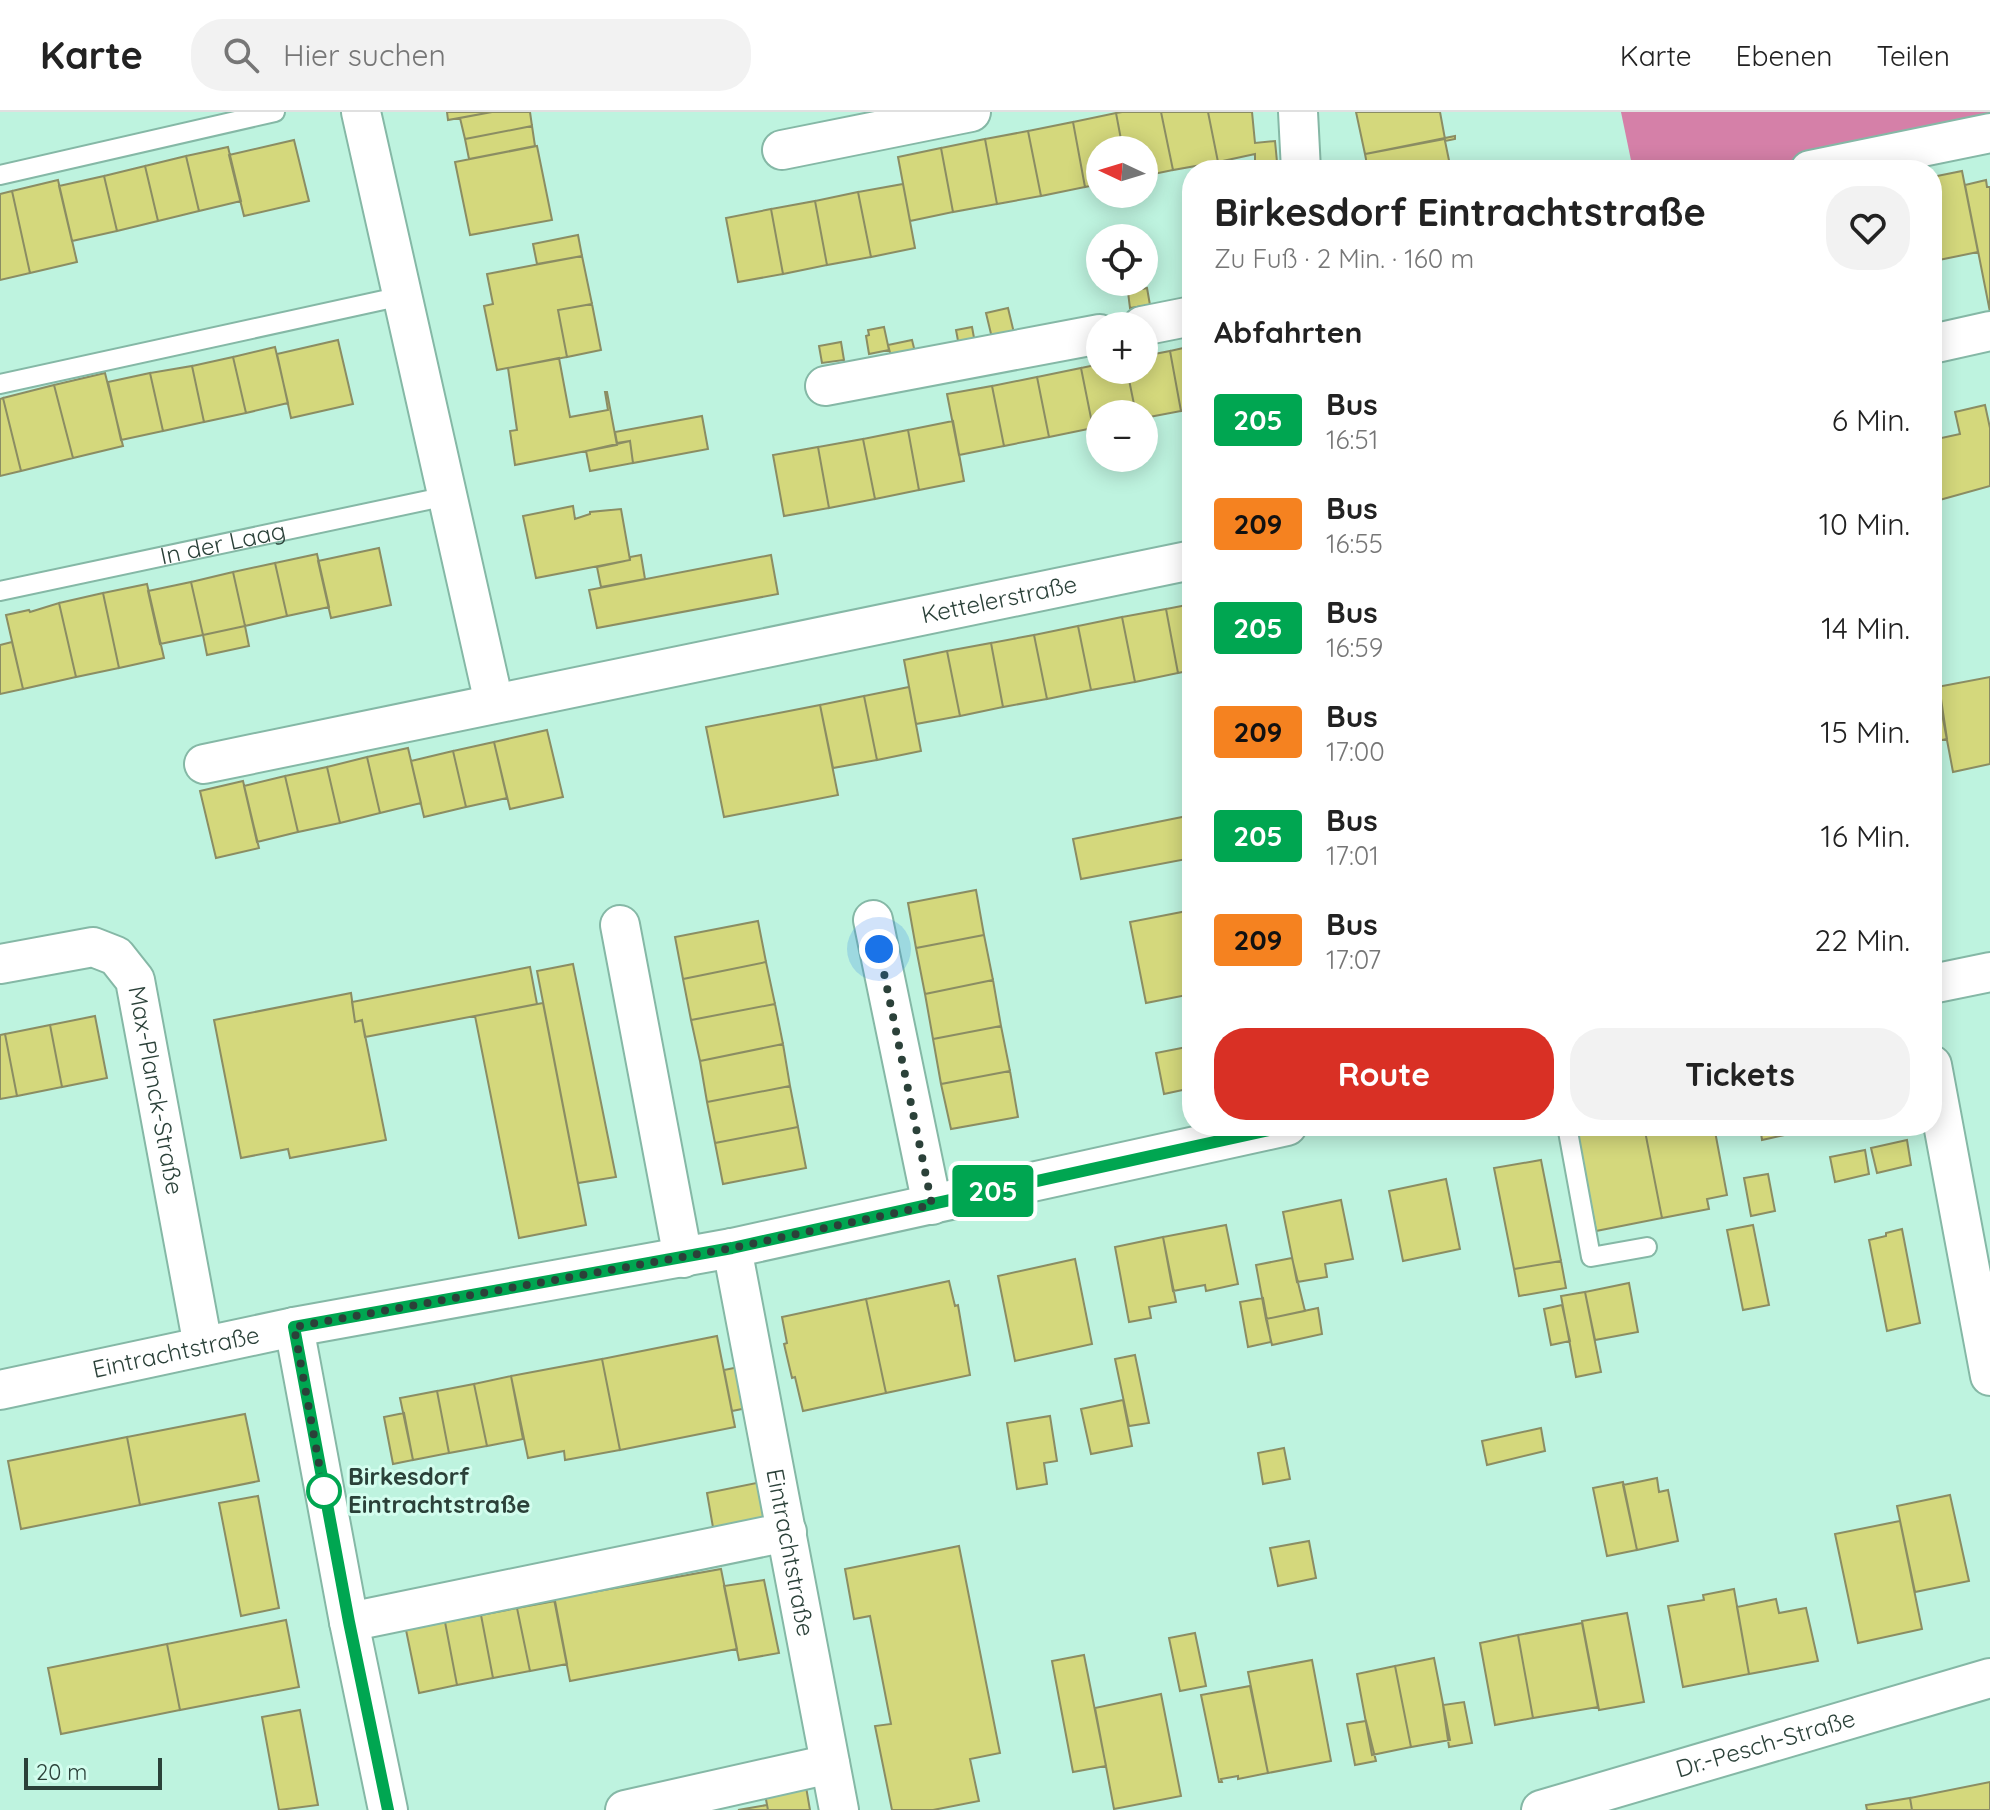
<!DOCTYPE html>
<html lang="de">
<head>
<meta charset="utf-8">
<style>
  body { margin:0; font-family:Quicksand,sans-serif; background:#f2f2f2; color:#222; height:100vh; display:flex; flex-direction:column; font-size:30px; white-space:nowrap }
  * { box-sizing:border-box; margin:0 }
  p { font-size:26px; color:#767676 }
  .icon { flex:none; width:44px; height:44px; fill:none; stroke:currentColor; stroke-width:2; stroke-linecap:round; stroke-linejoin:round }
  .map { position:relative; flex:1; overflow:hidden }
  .details { position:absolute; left:1182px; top:48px; width:760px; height:976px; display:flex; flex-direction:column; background:#fff; border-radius:32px; box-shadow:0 4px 20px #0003 }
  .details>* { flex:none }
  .badge { padding:0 16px; border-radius:6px; font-size:28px; line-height:52px }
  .needle { width:52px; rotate:274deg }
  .controls { position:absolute; left:1086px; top:24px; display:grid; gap:16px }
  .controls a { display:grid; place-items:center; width:72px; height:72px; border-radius:50%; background:#fff; box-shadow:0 4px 20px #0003; font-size:40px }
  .scale { position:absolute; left:24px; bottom:20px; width:138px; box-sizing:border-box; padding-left:8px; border:4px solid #2b4139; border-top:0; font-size:22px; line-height:28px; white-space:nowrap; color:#2b4139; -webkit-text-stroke:6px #d3fdee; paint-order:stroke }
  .you { position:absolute; width:40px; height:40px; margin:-20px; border:6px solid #fff; border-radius:50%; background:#1a73e8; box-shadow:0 0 0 12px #1a73e833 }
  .map>.badge { position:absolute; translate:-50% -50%; box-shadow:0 0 0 4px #fff }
  h2 { padding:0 32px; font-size:30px; line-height:72px }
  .round { display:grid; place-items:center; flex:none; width:84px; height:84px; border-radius:32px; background:#f2f2f2 }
  .head { display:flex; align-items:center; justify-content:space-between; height:136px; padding:0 32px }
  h1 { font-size:38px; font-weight:700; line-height:60px }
  .primary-button { display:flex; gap:16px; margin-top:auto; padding:16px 32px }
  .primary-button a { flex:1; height:92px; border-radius:32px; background:#d93025; color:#fff; font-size:32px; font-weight:700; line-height:92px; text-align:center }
  .primary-button a+a { background:#f2f2f2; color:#222 }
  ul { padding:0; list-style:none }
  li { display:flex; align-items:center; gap:24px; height:104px; padding:0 32px }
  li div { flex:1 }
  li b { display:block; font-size:30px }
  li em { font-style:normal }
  li .badge { min-width:88px; font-weight:700; text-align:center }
  header { display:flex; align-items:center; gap:48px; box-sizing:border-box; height:112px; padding:0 40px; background:#fff; border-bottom:2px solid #e0e0e0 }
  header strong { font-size:38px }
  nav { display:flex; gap:44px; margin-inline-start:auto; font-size:28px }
  .search { width:560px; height:72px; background:#f2f2f2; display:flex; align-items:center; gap:20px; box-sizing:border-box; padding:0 28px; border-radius:32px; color:#767676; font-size:30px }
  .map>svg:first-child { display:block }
  .forest { fill:#d580a8 }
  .building { fill:#d4d87c; stroke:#8b8d63; stroke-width:2 }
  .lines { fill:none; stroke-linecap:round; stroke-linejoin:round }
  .service-casing { stroke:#85b8a6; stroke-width:22 }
  .minor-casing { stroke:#85b8a6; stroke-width:42 }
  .service { stroke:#fff; stroke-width:18 }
  .minor { stroke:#fff; stroke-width:38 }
  .line-casing { stroke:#fff; stroke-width:18 }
  .line { stroke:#00a651; stroke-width:12 }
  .walk { stroke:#2b4139; stroke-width:8; stroke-dasharray:0 14.4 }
  .stop-dot { fill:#fff; stroke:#00a651; stroke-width:4 }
  .labels { text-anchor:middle; stroke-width:6; stroke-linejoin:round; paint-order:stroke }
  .street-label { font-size:24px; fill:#2b4139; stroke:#d3fdee }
  .stop-label { font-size:24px; font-weight:bold; fill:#2b4139; stroke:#d3fdee; text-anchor:start }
</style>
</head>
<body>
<header>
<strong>Karte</strong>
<div class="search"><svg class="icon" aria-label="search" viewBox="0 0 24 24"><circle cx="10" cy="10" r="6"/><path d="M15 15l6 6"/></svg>Hier suchen</div>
<nav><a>Karte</a><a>Ebenen</a><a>Teilen</a></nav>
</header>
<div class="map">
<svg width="1990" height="1698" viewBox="0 0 1990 1698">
  <rect width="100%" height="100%" fill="#bef3df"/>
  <path class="forest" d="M 1621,0 L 1990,0 L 1990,11 L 1767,58 L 1633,58 Z"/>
  <path class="building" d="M 447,0 L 492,0 L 448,8 Z
    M 492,0 L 530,0 L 532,14 L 465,27 L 460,6 Z
    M 1122,0 L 1161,0 L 1173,58 L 1144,64 L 1144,38 L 1123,38 L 1116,1 Z
    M 1161,0 L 1208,0 L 1218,50 L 1173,58 Z
    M 1208,0 L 1252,0 L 1255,31 L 1275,29 L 1277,50 L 1255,53 L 1255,42 L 1218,50 Z
    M 1356,0 L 1440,0 L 1445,27 L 1365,42 Z
    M 1116,1 L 1123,38 L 1100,38 L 1100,72 L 1085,75 L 1073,10 Z
    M 1073,10 L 1085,75 L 1041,84 L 1028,19 Z
    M 532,14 L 535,34 L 469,47 L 465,27 Z
    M 1028,19 L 1041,84 L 997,92 L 985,27 Z
    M 1455,24 L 1455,27 L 1445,29 L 1451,58 L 1368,58 L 1365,42 Z
    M 985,27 L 997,92 L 953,100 L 941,36 Z
    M 294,28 L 309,89 L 244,104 L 229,43 Z
    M 537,34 L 552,108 L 470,123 L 455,50 Z
    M 228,35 L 241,89 L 199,99 L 186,44 Z
    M 941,36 L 953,100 L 910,109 L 898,45 Z
    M 186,44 L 199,99 L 158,109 L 145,54 Z
    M 145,54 L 158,109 L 117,119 L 104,64 Z
    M 1962,59 L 1978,140 L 1934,149 L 1932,65 Z
    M 104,64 L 117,119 L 72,129 L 59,74 Z
    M 58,68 L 77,150 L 30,161 L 12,79 Z
    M 1986,68 L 1987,75 L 1990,75 L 1990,200 L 1965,73 Z
    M 903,72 L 915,136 L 871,145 L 858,80 Z
    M 12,79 L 30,161 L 0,168 L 0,82 Z
    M 858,80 L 871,145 L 827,153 L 815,89 Z
    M 815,89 L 827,153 L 783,162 L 771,97 Z
    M 771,97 L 783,162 L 738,170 L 726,106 Z
    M 1192,122 L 1192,148 L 1187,123 Z
    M 578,123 L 582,144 L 537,152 L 533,132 Z
    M 582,144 L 592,192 L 558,198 L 567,245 L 497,258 L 484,194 L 493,192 L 487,162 Z
    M 1147,176 L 1150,193 L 1130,196 L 1128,180 Z
    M 592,192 L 601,238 L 567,245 L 558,198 Z
    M 1008,196 L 1014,221 L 992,226 L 986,201 Z
    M 884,215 L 889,238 L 869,242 L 866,224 L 869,223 L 868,218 Z
    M 972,215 L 975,231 L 959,234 L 956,218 Z
    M 338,228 L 353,292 L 291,306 L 277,242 Z
    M 912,228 L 916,244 L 892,248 L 888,233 Z
    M 841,230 L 844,248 L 822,251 L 819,234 Z
    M 1192,234 L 1192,297 L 1181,299 L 1170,239 Z
    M 275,235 L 288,291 L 246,301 L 233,245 Z
    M 1170,239 L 1181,299 L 1144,306 L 1144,302 L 1136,302 L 1127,258 L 1144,258 L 1144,244 Z
    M 233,245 L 246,301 L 204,310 L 192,254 Z
    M 559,246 L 570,305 L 608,298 L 605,280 L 607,280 L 617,333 L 515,353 L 510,319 L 517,318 L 508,256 Z
    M 1100,252 L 1100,258 L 1127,258 L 1136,302 L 1100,302 L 1100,315 L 1093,316 L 1081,256 Z
    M 192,254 L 204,310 L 163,319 L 150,261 Z
    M 1081,256 L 1093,316 L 1049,325 L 1037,265 Z
    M 105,261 L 123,334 L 73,346 L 54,273 Z
    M 150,261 L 163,319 L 121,328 L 108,270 Z
    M 1037,265 L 1049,325 L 1004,334 L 992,274 Z
    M 54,273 L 73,346 L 21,359 L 3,286 Z
    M 992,274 L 1004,334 L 959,343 L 947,282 Z
    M 3,286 L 21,359 L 0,364 L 0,287 Z
    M 1985,293 L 1990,316 L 1990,374 L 1936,389 L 1932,371 L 1932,328 L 1960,322 L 1955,300 Z
    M 702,304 L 708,337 L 633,351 L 630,329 L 617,331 L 615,320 Z
    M 953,309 L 964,369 L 919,378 L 908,318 Z
    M 908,318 L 919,378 L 875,387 L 863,327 Z
    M 863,327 L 875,387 L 829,396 L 818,335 Z
    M 630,329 L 633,351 L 590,359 L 586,339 Z
    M 818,335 L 829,396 L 784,404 L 773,343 Z
    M 573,394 L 575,407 L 590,402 L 590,400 L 621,397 L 630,448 L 536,466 L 523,404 Z
    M 379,436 L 391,493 L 331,506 L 318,449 Z
    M 317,442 L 329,495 L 287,504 L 275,451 Z
    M 641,443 L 645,467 L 601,475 L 597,455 L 630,448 L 630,445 Z
    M 771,443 L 778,482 L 597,516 L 589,478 Z
    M 275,451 L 287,504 L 245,514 L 233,460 Z
    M 233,460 L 245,514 L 203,523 L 191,470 Z
    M 191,470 L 203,523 L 160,532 L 148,479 Z
    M 147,472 L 164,546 L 119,556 L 103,481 Z
    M 103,481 L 119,556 L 76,565 L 59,491 Z
    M 59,491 L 76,565 L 23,577 L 6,503 L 29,498 L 30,500 Z
    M 1192,492 L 1192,558 L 1178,561 L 1166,497 Z
    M 1166,497 L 1178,561 L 1135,570 L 1122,505 Z
    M 1122,505 L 1135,570 L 1091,578 L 1078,514 Z
    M 245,514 L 249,534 L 207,543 L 203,523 Z
    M 1078,514 L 1091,578 L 1047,587 L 1034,523 Z
    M 1034,523 L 1047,587 L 1003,595 L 991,531 Z
    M 12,530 L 23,577 L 0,582 L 0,533 Z
    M 991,531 L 1003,595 L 960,604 L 947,539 Z
    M 947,539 L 960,604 L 916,612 L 904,548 Z
    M 1990,565 L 1990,652 L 1953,660 L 1937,575 Z
    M 1938,567 L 1947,627 L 1932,630 L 1932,568 Z
    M 909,575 L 921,639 L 877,648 L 864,584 Z
    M 864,584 L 877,648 L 833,656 L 820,593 Z
    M 820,593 L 838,683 L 724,705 L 706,615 Z
    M 547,618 L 563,685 L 510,697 L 494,630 Z
    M 494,630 L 507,686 L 466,695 L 453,639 Z
    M 408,636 L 421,691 L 380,701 L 367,645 Z
    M 453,639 L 466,695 L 424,705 L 411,649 Z
    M 367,645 L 380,701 L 340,711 L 327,655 Z
    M 327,655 L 340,711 L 298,720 L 285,664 Z
    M 285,664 L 298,720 L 257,730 L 244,674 Z
    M 243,669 L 259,736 L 216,746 L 200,679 Z
    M 1192,703 L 1192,746 L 1081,767 L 1073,727 Z
    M 976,778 L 984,823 L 916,836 L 908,791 Z
    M 1192,798 L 1192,882 L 1146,891 L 1130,810 Z
    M 758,809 L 766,850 L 683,867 L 675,825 Z
    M 984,823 L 993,868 L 925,882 L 916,836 Z
    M 766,850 L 775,892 L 691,908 L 683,867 Z
    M 573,852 L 616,1065 L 578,1071 L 537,859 Z
    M 530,855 L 537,892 L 365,925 L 362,908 L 355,910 L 352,890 Z
    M 993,868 L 1001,914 L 933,927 L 925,882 Z
    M 351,881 L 355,910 L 362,908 L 386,1028 L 290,1046 L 288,1037 L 241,1046 L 214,908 Z
    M 543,891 L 586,1113 L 519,1126 L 475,904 Z
    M 775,892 L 783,932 L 700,949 L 691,908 Z
    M 95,904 L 107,966 L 62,975 L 50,913 Z
    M 50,913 L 62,975 L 17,984 L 5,922 Z
    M 1001,914 L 1010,959 L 941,972 L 933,927 Z
    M 5,922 L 17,984 L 0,987 L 0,923 Z
    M 783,932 L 790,974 L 707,990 L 700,949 Z
    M 1192,934 L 1192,976 L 1164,982 L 1156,941 Z
    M 1010,959 L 1018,1005 L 951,1017 L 941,972 Z
    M 790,974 L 798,1015 L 715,1031 L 707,990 Z
    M 1644,1014 L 1714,1014 L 1727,1083 L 1707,1087 L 1709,1097 L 1662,1106 Z
    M 1644,1014 L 1662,1106 L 1596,1119 L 1576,1015 Z
    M 1760,1014 L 1824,1014 L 1762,1028 Z
    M 798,1015 L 806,1056 L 723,1072 L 715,1031 Z
    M 1907,1028 L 1911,1053 L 1877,1061 L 1871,1036 Z
    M 1865,1038 L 1869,1062 L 1835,1070 L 1830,1045 Z
    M 1541,1048 L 1561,1149 L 1514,1157 L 1494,1056 Z
    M 1768,1062 L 1775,1099 L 1751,1104 L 1744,1066 Z
    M 1446,1067 L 1460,1137 L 1403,1149 L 1389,1079 Z
    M 1341,1088 L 1353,1147 L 1325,1152 L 1327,1165 L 1297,1170 L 1283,1100 Z
    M 1226,1113 L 1238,1172 L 1206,1179 L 1205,1173 L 1173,1179 L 1163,1125 Z
    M 1753,1113 L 1769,1193 L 1743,1198 L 1727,1118 Z
    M 1902,1117 L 1920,1211 L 1887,1219 L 1869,1128 L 1886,1124 L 1886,1121 Z
    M 1163,1125 L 1176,1190 L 1149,1195 L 1151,1206 L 1129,1210 L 1115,1135 Z
    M 1292,1146 L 1305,1199 L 1266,1207 L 1256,1153 Z
    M 1075,1147 L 1092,1232 L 1015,1249 L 998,1164 Z
    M 1561,1149 L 1566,1176 L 1519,1184 L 1514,1157 Z
    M 949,1169 L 955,1194 L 958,1193 L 970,1263 L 886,1281 L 866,1187 Z
    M 1629,1171 L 1638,1220 L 1595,1228 L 1585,1180 Z
    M 1585,1180 L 1601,1260 L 1576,1265 L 1561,1184 Z
    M 1263,1186 L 1271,1230 L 1248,1235 L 1240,1190 Z
    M 866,1187 L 886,1281 L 803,1299 L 795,1265 L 792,1266 L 784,1232 L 787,1231 L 782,1205 Z
    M 1562,1193 L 1570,1229 L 1551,1233 L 1544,1197 Z
    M 1318,1196 L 1322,1222 L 1272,1233 L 1266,1207 Z
    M 717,1224 L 735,1315 L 620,1338 L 602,1247 Z
    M 1135,1243 L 1149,1311 L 1129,1314 L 1115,1247 Z
    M 602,1247 L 620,1338 L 565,1348 L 564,1339 L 528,1346 L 511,1264 Z
    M 744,1254 L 752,1295 L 732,1299 L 724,1258 Z
    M 511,1264 L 523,1327 L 487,1334 L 474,1272 Z
    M 474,1272 L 487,1334 L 449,1341 L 437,1279 Z
    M 437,1279 L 449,1341 L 413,1348 L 400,1286 Z
    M 1123,1288 L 1132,1334 L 1091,1342 L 1081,1297 Z
    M 404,1301 L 413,1348 L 393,1352 L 384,1305 Z
    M 245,1302 L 259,1369 L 140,1393 L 127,1325 Z
    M 1050,1304 L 1057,1349 L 1044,1351 L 1047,1372 L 1017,1377 L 1007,1311 Z
    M 1541,1316 L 1545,1339 L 1487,1353 L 1482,1329 Z
    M 127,1325 L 140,1393 L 21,1417 L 8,1349 Z
    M 1284,1336 L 1290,1367 L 1263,1372 L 1258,1341 Z
    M 1657,1366 L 1659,1380 L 1668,1378 L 1678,1429 L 1637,1438 L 1623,1373 Z
    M 767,1369 L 775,1410 L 714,1421 L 707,1381 Z
    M 1623,1370 L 1637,1438 L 1607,1444 L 1593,1376 Z
    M 1950,1383 L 1969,1469 L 1915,1480 L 1897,1394 Z
    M 258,1384 L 279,1496 L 241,1504 L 219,1391 Z
    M 1900,1409 L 1922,1517 L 1858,1531 L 1835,1422 Z
    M 1309,1429 L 1316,1466 L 1278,1474 L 1270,1436 Z
    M 959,1434 L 1000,1641 L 970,1647 L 979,1689 L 933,1698 L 892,1698 L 875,1614 L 891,1612 L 870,1504 L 854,1507 L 845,1457 Z
    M 721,1457 L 737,1537 L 570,1569 L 554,1487 Z
    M 764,1468 L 779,1541 L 739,1548 L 724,1474 Z
    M 1734,1477 L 1749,1562 L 1683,1575 L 1668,1494 L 1704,1488 L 1703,1483 Z
    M 1776,1487 L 1779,1501 L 1806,1496 L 1818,1549 L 1749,1562 L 1737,1495 Z
    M 555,1489 L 567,1552 L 530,1559 L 517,1496 Z
    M 517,1496 L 530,1559 L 493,1566 L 481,1503 Z
    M 1627,1501 L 1644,1590 L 1599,1598 L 1582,1509 Z
    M 481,1503 L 493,1566 L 457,1573 L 445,1510 Z
    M 286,1508 L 299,1575 L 180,1598 L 167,1532 Z
    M 445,1510 L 457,1573 L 419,1581 L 406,1518 Z
    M 1582,1511 L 1598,1595 L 1533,1606 L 1518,1523 Z
    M 1195,1521 L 1206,1574 L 1180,1579 L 1169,1526 Z
    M 1518,1523 L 1533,1606 L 1495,1613 L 1480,1531 Z
    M 167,1532 L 180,1598 L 61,1622 L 48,1556 Z
    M 1084,1543 L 1106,1654 L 1073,1660 L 1052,1549 Z
    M 1434,1546 L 1450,1628 L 1411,1635 L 1395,1554 Z
    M 1312,1548 L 1331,1649 L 1268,1661 L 1248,1560 Z
    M 1395,1554 L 1411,1635 L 1372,1643 L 1357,1562 Z
    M 1250,1574 L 1268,1661 L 1238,1667 L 1238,1664 L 1221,1667 L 1222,1670 L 1219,1670 L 1201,1583 Z
    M 1161,1582 L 1181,1684 L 1114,1697 L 1095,1596 Z
    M 1464,1590 L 1472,1631 L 1449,1635 L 1443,1593 Z
    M 300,1598 L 318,1693 L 279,1698 L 262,1605 Z
    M 1366,1609 L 1376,1649 L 1355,1653 L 1347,1612 Z
    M 805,1669 L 810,1698 L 768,1698 L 764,1677 Z
    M 1990,1670 L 1990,1698 L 1912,1698 L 1910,1686 Z
    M 1910,1686 L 1912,1698 L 1867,1698 L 1866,1693 Z
    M 767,1693 L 768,1698 L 738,1698 Z"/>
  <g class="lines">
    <g class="service-casing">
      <g id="service">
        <path d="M 0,63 L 275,0"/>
        <path d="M 0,272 L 402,184"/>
        <path id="s1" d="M 0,479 L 447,384"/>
        <path d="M 1567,1014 L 1591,1145 L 1647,1135"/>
      </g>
    </g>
    <g class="minor-casing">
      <g id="minor">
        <path d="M 361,0 L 494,591"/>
        <path d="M 1298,0 L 1301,58"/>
        <path d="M 782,38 L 971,0"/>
        <path d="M 1810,58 L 1990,21"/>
        <path d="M 1142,214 L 1192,204"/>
        <path d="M 1932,232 L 1990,219"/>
        <path d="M 825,274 L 1100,222"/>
        <path id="s2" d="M 204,652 L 1192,448"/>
        <path d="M 873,808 L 932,1093"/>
        <path d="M 620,813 L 683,1146"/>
        <path id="s3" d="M 0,852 L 93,835 L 116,844 L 135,868 L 203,1234"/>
        <path d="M 1932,872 L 1990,860"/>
        <path d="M 1932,953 L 1990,1264"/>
        <path id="s4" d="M 732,1136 L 839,1698"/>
        <path d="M 294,1215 L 349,1510 L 388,1698"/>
        <path id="s5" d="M 0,1278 L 294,1215 L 732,1136 L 1287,1014"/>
        <path d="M 349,1510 L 787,1420"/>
        <path d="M 625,1698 L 830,1652"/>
        <path id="s6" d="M 1541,1698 L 1990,1566"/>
      </g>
    </g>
    <use href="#service" class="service"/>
    <use href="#minor" class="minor"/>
  </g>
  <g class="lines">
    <g class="line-casing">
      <path id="line" d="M 388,1698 L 349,1510 L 294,1215 L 732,1136 L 1287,1014"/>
    </g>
    <use href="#line" class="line"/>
    <path class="walk" d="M 324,1379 L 294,1215 L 732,1136 L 932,1093 L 879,837"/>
  </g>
  <circle class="stop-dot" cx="324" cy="1379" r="16"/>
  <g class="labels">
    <g class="street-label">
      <text dy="8" stroke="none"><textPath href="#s1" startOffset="228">In der Laag</textPath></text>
      <text dy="8" stroke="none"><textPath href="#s2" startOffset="812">Kettelerstraße</textPath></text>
      <text dy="8" stroke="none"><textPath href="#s3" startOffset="262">Max-Planck-Straße</textPath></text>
      <text dy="8" stroke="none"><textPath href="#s5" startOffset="180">Eintrachtstraße</textPath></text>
      <text dy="8" stroke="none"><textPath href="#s4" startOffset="310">Eintrachtstraße</textPath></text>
      <text dy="8" stroke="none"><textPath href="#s6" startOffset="234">Dr.-Pesch-Straße</textPath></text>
    </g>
    <g class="stop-label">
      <text x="348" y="1373">Birkesdorf<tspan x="348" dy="28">Eintrachtstraße</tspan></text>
    </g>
  </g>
</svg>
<div class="controls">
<a><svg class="needle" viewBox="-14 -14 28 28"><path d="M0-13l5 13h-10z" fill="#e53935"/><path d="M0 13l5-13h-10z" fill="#767676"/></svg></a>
<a><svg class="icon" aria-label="locate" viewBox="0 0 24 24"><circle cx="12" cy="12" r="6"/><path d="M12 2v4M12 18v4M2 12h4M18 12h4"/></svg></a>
<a>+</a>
<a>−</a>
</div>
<div class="scale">20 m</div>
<div class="you" style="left:879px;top:837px"></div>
<b class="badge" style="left:993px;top:1079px;background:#00a651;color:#fff">205</b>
<section class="details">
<div class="head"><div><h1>Birkesdorf Eintrachtstraße</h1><p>Zu Fuß · 2 Min. · 160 m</p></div><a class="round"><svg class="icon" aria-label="heart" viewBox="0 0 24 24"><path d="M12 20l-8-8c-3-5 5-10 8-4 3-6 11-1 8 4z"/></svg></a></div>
<h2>Abfahrten</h2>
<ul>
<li><span class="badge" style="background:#00a651;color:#fff">205</span><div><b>Bus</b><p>16:51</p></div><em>6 Min.</em></li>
<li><span class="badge" style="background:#f58220;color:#111">209</span><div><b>Bus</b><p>16:55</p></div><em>10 Min.</em></li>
<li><span class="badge" style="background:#00a651;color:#fff">205</span><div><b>Bus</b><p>16:59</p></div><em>14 Min.</em></li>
<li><span class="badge" style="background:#f58220;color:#111">209</span><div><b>Bus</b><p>17:00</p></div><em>15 Min.</em></li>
<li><span class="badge" style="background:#00a651;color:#fff">205</span><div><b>Bus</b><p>17:01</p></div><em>16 Min.</em></li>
<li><span class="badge" style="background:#f58220;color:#111">209</span><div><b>Bus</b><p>17:07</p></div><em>22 Min.</em></li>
</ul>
<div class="primary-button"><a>Route</a><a>Tickets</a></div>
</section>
</div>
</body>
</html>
